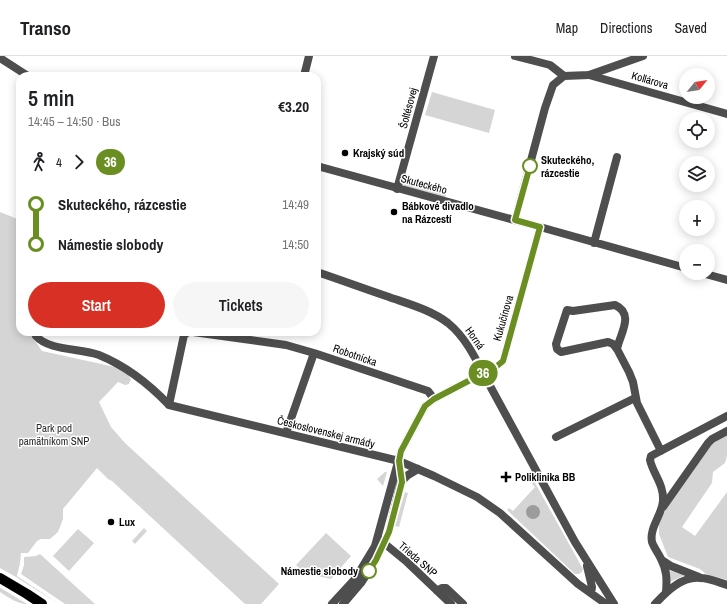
<!DOCTYPE html>
<html lang="en">
<head>
<meta charset="utf-8">
<style>
  body { margin:0; font-family:"Archivo Narrow",sans-serif; background:#f6f6f6; color:#202124; height:100vh; display:flex; flex-direction:column; font-size:15px; white-space:nowrap }
  * { box-sizing:border-box; margin:0 }
  p { font-size:13px; color:#757577 }
  .icon { flex:none; width:22px; height:22px; fill:none; stroke:currentColor; stroke-width:2; stroke-linecap:round; stroke-linejoin:round }
  .map { position:relative; flex:1; overflow:hidden }
  .panel { position:absolute; left:16px; top:16px; width:305px; height:264px; display:flex; flex-direction:column; background:#fff; border-radius:12px; box-shadow:0 2px 10px #0003 }
  .panel>* { flex:none }
  .badge { padding:0 8px; border-radius:13px; font-size:14px; line-height:26px }
  .needle { width:26px; rotate:60deg }
  .buttons { position:absolute; left:679px; top:12px; display:grid; gap:8px }
  .buttons a { display:grid; place-items:center; width:36px; height:36px; border-radius:50%; background:#fff; box-shadow:0 2px 10px #0003; font-size:20px }
  .map>.badge { position:absolute; translate:-50% -50%; box-shadow:0 0 0 2px #fff }
  .legs { display:flex; align-items:center; gap:6px; height:44px; padding:0 12px; font-size:13px }
  .legs p { margin-inline-start:auto }
  .overview { display:flex; align-items:center; justify-content:space-between; height:68px; padding:0 12px }
  h1 { font-size:22px; font-weight:600; line-height:30px }
  .action { display:flex; gap:8px; margin-top:auto; padding:8px 12px }
  .action a { flex:1; height:46px; border-radius:24px; background:#d93025; color:#fff; font-size:16px; font-weight:600; line-height:46px; text-align:center }
  .action a+a { background:#f6f6f6; color:#202124 }
  ul { padding:0 12px; list-style:none }
  li { display:flex; align-items:center; gap:14px; height:40px; font-size:15px }
  li i { display:grid; place-items:center; width:6px; height:100%; margin:0 5px; background:currentColor }
  li i::after { content:''; width:10px; height:10px; margin:-5px; border:3px solid; border-radius:50%; background:#fff }
  li p { margin-inline-start:auto }
  li:first-child i { background:linear-gradient(#0000 50%,currentColor 0) }
  li:last-child i { background:linear-gradient(currentColor 50%,#0000 0) }
  header { display:flex; align-items:center; gap:24px; box-sizing:border-box; height:56px; padding:0 20px; background:#fff; border-bottom:1px solid #e0e0e0 }
  header strong { font-size:19px }
  nav { display:flex; gap:22px; margin-inline-start:auto; font-size:14px }
  .map>svg:first-child { display:block }
  .green { fill:#d5d5d5 }
  .water { fill:#9c9c9c }
  .lines { fill:none; stroke-linecap:round; stroke-linejoin:round }
  .minor { stroke:#4e4e4e; stroke-width:8 }
  .tertiary { stroke:#4e4e4e; stroke-width:8 }
  .primary { stroke:#000; stroke-width:10 }
  .line-1-casing { stroke:#fff; stroke-width:9 }
  .line-1 { stroke:#6b8e23; stroke-width:6 }
  .poi-dot { fill:#000; stroke:#fff; stroke-width:1.5 }
  .stop-1-dot { fill:#fff; stroke:#6b8e23; stroke-width:2 }
  .labels { text-anchor:middle; stroke-width:3; stroke-linejoin:round; paint-order:stroke }
  .street-label { font-size:11px; fill:#000; stroke:#fff }
  .poi-label { font-size:11px; font-weight:bold; fill:#000; stroke:#fff; text-anchor:start }
  .stop-label { font-size:11px; font-weight:bold; fill:#000; stroke:#fff; text-anchor:start }
  .park-label { font-size:11px; fill:#2c2c2c; stroke:#fff }
</style>
</head>
<body>
<header>
<strong>Transo</strong>
<nav><a>Map</a><a>Directions</a><a>Saved</a></nav>
</header>
<div class="map">
<svg width="727" height="548" viewBox="0 0 727 548">
  <rect width="100%" height="100%" fill="#fff"/>
  <path class="green" d="M 432,36 L 495,54 L 489,77 L 425,59 Z
    M 403,127 L 446,139 L 445,142 L 405,131 Z
    M 0,156 L 20,164 L 20,276 L 29,276 L 42,295 L 115,311 L 128,319 L 131,323 L 129,328 L 125,329 L 118,326 L 99,346 L 111,371 L 125,387 L 279,528 L 261,548 L 245,548 L 112,425 L 108,423 L 97,412 L 63,453 L 63,463 L 58,476 L 50,483 L 41,483 L 37,485 L 28,497 L 21,497 L 20,507 L 17,520 L 59,548 L 16,521 L 0,512 Z
    M 727,378 L 727,400 L 725,407 L 713,416 L 712,427 L 682,471 L 695,480 L 727,436 L 727,524 L 706,518 L 700,513 L 668,501 L 659,478 L 659,468 L 668,449 L 710,388 Z
    M 385,416 L 387,416 L 383,430 L 377,423 Z
    M 534,425 L 583,513 L 582,516 L 579,518 L 575,518 L 507,454 L 509,452 L 513,455 L 535,431 L 532,428 Z
    M 405,436 L 408,437 L 399,471 L 395,470 Z
    M 144,472 L 147,475 L 135,488 L 132,485 Z
    M 78,473 L 94,487 L 69,515 L 53,500 Z
    M 326,477 L 351,500 L 331,523 L 304,517 L 296,509 Z
    M 40,498 L 95,548 L 65,548 L 21,518 L 24,509 L 24,501 L 36,500 Z
    M 669,514 L 685,519 L 670,526 Z
    M 0,532 L 4,534 L 27,548 C 17,548 8,541 0,536 Z"/>
  <path class="water" d="M526 456a7 7 0 1 1 14 0a7 7 0 1 1-14 0Z"/>
  <g class="lines">
    <path class="minor" d="M 0,2 L 28,20
      M 589,19 L 727,58
      M 397,133 L 434,0
      M 540,171 L 686,212
      M 594,187 L 617,101
      M 317,216 C 341,224 365,233 389,241 C 409,248 431,254 448,267 C 464,280 474,299 483,317
      M 702,217 L 727,224
      M 193,276 L 286,289 L 314,297 L 428,335 L 434,343
      M 36,280 C 49,295 80,292 99,299 C 126,310 149,328 169,349 L 399,405
      M 617,293 C 620,278 635,258 615,249 L 573,255 L 567,254 L 556,288 L 557,293 L 561,296 L 608,286 L 613,288 L 617,293 L 629,316 L 633,326 L 637,347 L 661,395
      M 169,349 L 184,279 L 188,276
      M 286,377 L 314,297
      M 556,381 L 635,342
      M 663,451 L 708,387 L 712,383 L 727,375
      M 379,483 L 407,506 L 451,548
      M 662,504 L 671,510 L 699,521
      M 437,535 L 442,532 L 446,532 L 463,548
      M 666,536 C 667,524 667,514 661,503 C 659,498 654,492 652,486 C 649,472 662,459 663,445 C 664,428 653,418 650,404 L 651,400 L 727,360"/>
    <path class="tertiary" d="M 515,0 L 550,9 L 564,20
      M 304,20 L 309,0
      M 317,110 L 540,171 L 503,305 L 497,310 L 434,343 L 425,350 L 401,395 L 375,490 L 355,523 L 332,548
      M 515,164 L 545,52 L 553,29 L 564,20 L 589,19 L 643,0
      M 483,317 L 575,486 L 614,548
      M 399,405 L 434,420 L 477,441 L 500,457 L 578,528 L 606,548
      M 401,426 L 408,419 L 418,413
      M 587,510 L 592,531 L 591,537
      M 343,548 L 361,527 L 376,504 L 389,476 L 401,426 L 399,410
      M 655,548 C 666,536 682,520 700,522 C 709,522 718,526 727,529"/>
    <path class="primary" d="M 0,522 L 27,538 L 42,548"/>
  </g>
  <g class="lines">
    <g class="line-1-casing">
      <path id="line-1" d="M 369,515 L 376,504 L 389,476 L 402,426 L 399,405 L 401,395 L 425,350 L 434,343 L 497,310 L 503,305 L 540,171 L 515,164 L 530,110"/>
    </g>
    <use href="#line-1" class="line-1"/>
  </g>
  <g class="poi-dot">
    <circle cx="345" cy="97" r="4"/>
    <circle cx="394" cy="156" r="4"/>
    <path d="M504 415h4v4h4v4h-4v4h-4v-4h-4v-4h4z"/>
    <circle cx="111" cy="466" r="4"/>
  </g>
  <g class="stop-1-dot">
    <circle cx="530" cy="110" r="7"/>
    <circle cx="369" cy="515" r="7"/>
  </g>
  <g class="labels">
    <g class="street-label">
      <text transform="translate(650 24) rotate(16)" y="4">Kollárova</text>
      <text transform="translate(408 52) rotate(-75)" y="4">Šoltésovej</text>
      <text transform="translate(424 128) rotate(15)" y="4">Skuteckého</text>
      <text transform="translate(503 262) rotate(-74)" y="4">Kukučínova</text>
      <text transform="translate(475 282) rotate(55)" y="4">Horná</text>
      <text transform="translate(355 299) rotate(19)" y="4">Robotnícka</text>
      <text transform="translate(326 376) rotate(14)" y="4">Československej armády</text>
      <text transform="translate(418 503) rotate(41)" y="4">Trieda SNP</text>
    </g>
    <g class="poi-label">
      <text x="353" y="101">Krajský súd</text>
      <text x="402" y="154">Bábkové divadlo<tspan x="402" dy="13">na Rázcestí</tspan></text>
      <text x="515" y="425">Poliklinika BB</text>
      <text x="119" y="470">Lux</text>
    </g>
    <g class="stop-label">
      <text x="541" y="108">Skuteckého,<tspan x="541" dy="13">rázcestie</tspan></text>
      <text x="358" y="519" text-anchor="end">Námestie slobody</text>
    </g>
    <g class="park-label">
      <text x="54" y="376">Park pod<tspan x="54" dy="13">pamätníkom SNP</tspan></text>
    </g>
  </g>
</svg>
<div class="buttons">
<a><svg class="needle" viewBox="-14 -14 28 28"><path d="M0-13l5 13h-10z" fill="#e53935"/><path d="M0 13l5-13h-10z" fill="#757577"/></svg></a>
<a><svg class="icon" aria-label="locate" viewBox="0 0 24 24"><circle cx="12" cy="12" r="6"/><path d="M12 2v4M12 18v4M2 12h4M18 12h4"/></svg></a>
<a><svg class="icon" aria-label="layers" viewBox="0 0 24 24"><path d="M12 4l9 5-9 5-9-5zM3 14l9 5 9-5"/></svg></a>
<a>+</a>
<a>−</a>
</div>
<b class="badge" style="left:483px;top:317px;background:#6b8e23;color:#fff">36</b>
<section class="panel">
<div class="overview"><div><h1>5 min</h1><p>14:45 – 14:50 · Bus</p></div><b>€3.20</b></div>
<div class="legs"><svg class="icon" aria-label="walk" viewBox="0 0 24 24"><circle cx="13" cy="4" r="2"/><path d="M13 8l-2 6 4 7M11 14l-3 7M7 12l3-4h3l4 4"/></svg>4<svg class="icon" aria-label="forward" viewBox="0 0 24 24"><path d="M9 5l7 7-7 7"/></svg><b class="badge" style="background:#6b8e23;color:#fff">36</b></div>
<ul>
<li><i style="color:#6b8e23"></i><b>Skuteckého, rázcestie</b><p>14:49</p></li>
<li><i style="color:#6b8e23"></i><b>Námestie slobody</b><p>14:50</p></li>
</ul>
<div class="action"><a>Start</a><a>Tickets</a></div>
</section>
</div>
</body>
</html>
